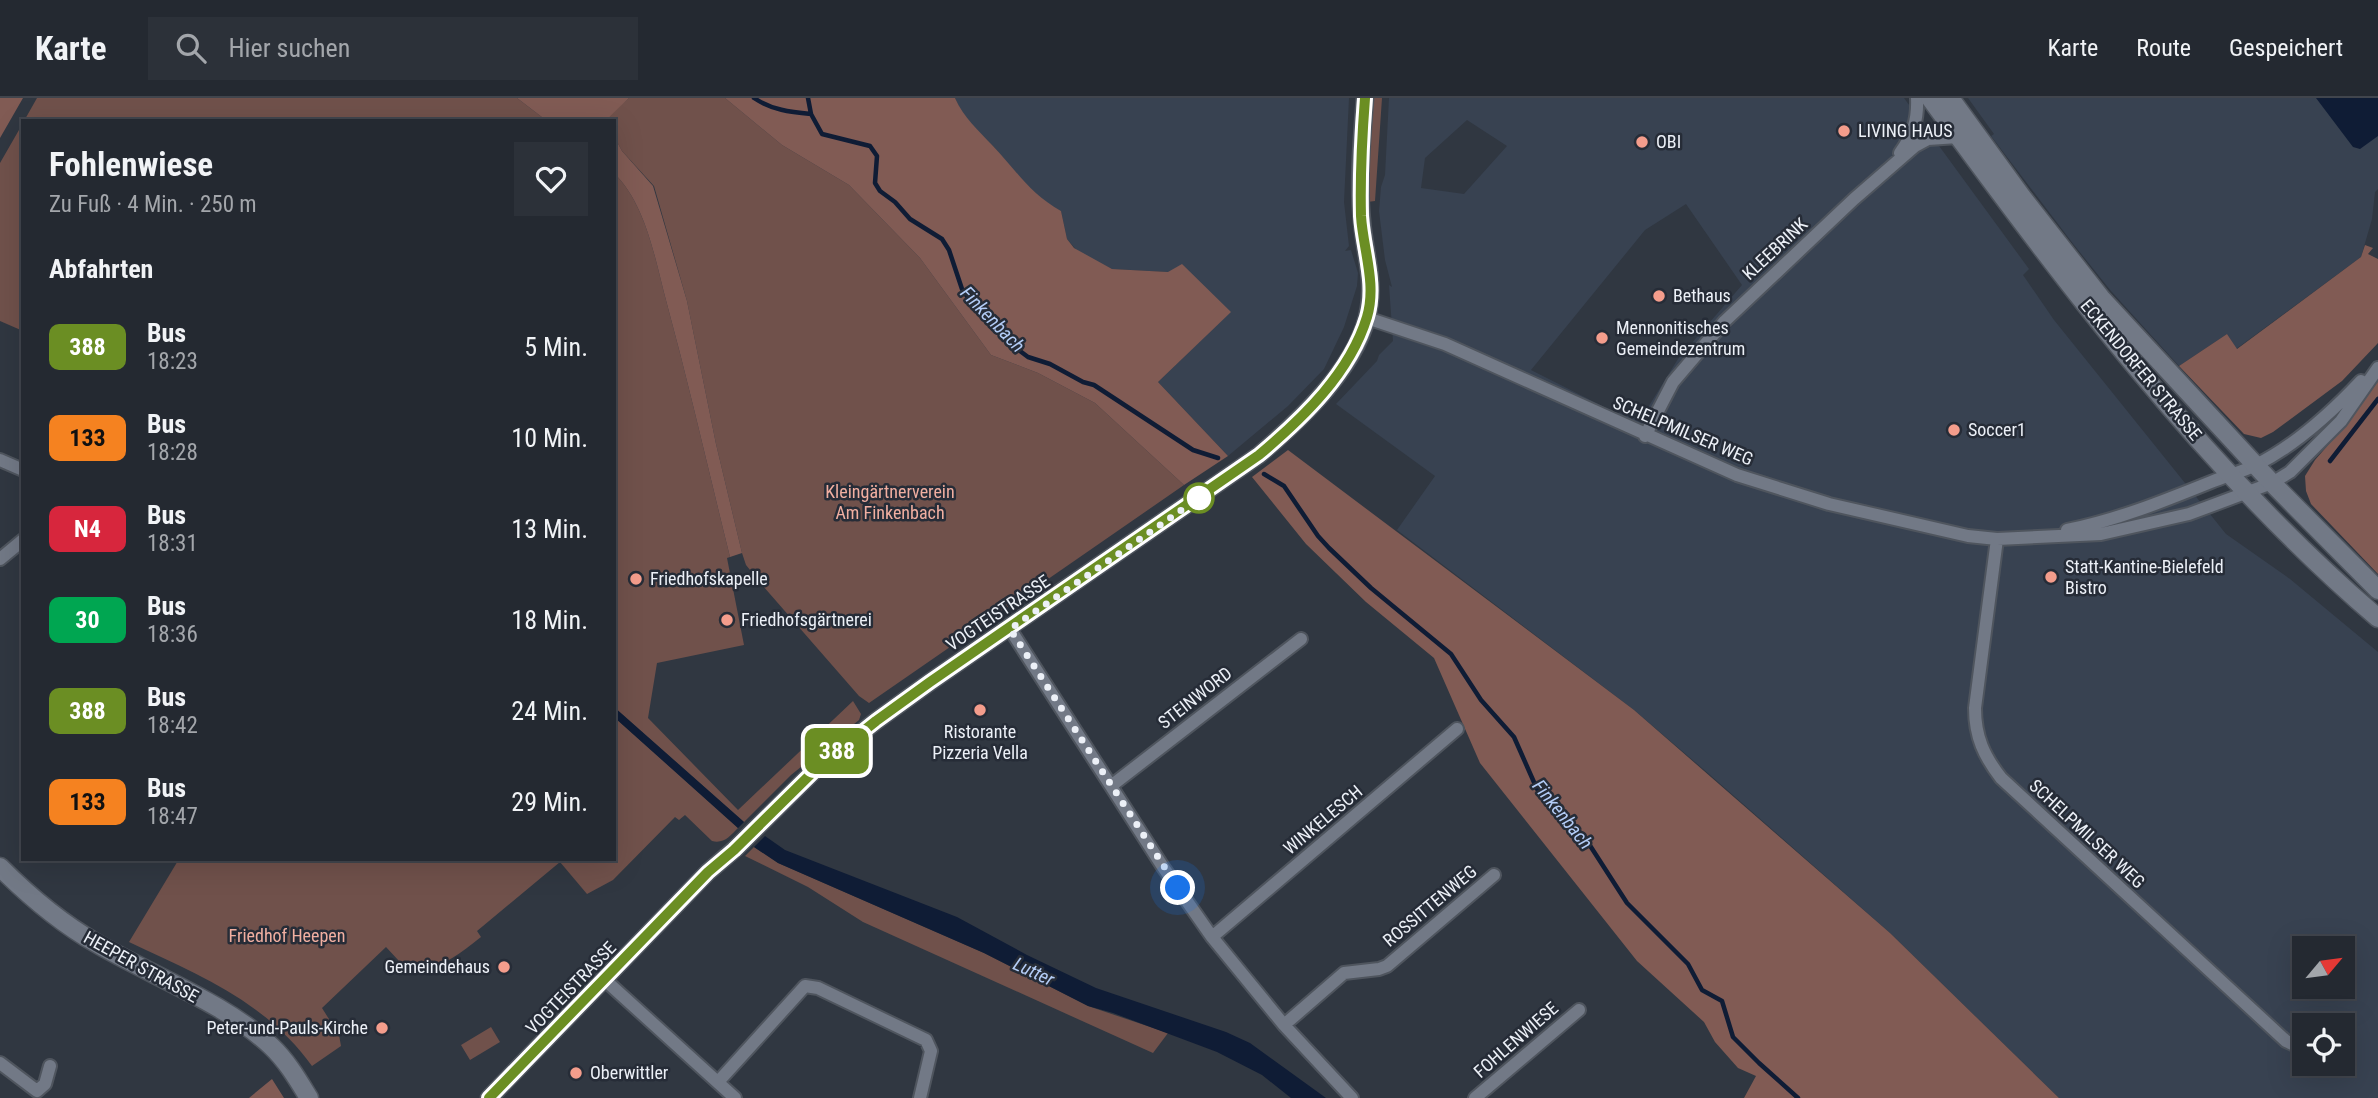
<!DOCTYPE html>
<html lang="de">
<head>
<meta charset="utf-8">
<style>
  body { margin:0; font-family:"Roboto Condensed",sans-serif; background:#2c3139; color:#f1f3f6; height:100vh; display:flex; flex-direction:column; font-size:26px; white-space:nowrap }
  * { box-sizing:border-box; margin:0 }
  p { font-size:23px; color:#a3a6ab }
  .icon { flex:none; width:38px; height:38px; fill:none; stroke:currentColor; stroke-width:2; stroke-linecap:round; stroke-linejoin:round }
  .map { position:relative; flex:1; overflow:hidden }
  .drawer { position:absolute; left:21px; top:21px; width:595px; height:742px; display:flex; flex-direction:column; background:#242931; border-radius:0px; box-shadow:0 7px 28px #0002,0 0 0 2px #41454d }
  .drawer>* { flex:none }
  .badge { padding:0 14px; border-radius:10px; font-size:24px; line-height:46px }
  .needle { width:46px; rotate:61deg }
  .buttons { position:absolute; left:2292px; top:838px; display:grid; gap:14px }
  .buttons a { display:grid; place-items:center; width:63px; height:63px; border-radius:0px; background:#242931; box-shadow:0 7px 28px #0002,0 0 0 2px #41454d; font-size:35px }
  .you { position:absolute; width:35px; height:35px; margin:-18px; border:5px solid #fff; border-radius:50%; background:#1a73e8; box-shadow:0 0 0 10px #1a73e833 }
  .map>.badge { position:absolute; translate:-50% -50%; box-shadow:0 0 0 4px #fff }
  h2 { padding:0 28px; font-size:26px; line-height:63px }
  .round { display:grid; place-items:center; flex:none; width:74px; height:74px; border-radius:0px; background:#2c3139 }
  .summary { display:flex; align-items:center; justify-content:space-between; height:119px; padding:0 28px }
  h1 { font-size:33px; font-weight:700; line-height:52px }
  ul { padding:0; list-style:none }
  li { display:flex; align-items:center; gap:21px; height:91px; padding:0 28px }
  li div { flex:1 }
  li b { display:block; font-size:26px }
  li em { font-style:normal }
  li .badge { min-width:77px; font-weight:700; text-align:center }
  header { display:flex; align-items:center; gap:42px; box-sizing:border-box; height:98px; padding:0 35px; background:#242931; border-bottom:2px solid #41454d }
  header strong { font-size:33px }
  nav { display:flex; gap:38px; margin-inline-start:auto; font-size:24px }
  .search { width:490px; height:63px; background:#2c3139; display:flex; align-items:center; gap:18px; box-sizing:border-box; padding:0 24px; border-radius:0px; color:#a3a6ab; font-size:26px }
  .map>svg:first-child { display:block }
  .built { fill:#384251; fill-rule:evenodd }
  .green { fill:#70514b }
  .forest { fill:#815b54 }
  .water { fill:#0f1c35 }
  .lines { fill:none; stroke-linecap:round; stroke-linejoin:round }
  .stream { stroke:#0f1c35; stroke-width:4.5 }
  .minor-casing { stroke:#4f555e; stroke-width:16 }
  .tertiary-casing { stroke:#4f555e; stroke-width:19 }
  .secondary-casing { stroke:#4f555e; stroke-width:21 }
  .minor { stroke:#727986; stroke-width:12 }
  .tertiary { stroke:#727986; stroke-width:16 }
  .secondary { stroke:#727986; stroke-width:18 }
  .line-casing { stroke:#fff; stroke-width:16 }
  .line { stroke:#6b8e23; stroke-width:10 }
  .walk { stroke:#ecf0f7; stroke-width:7; stroke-dasharray:0 12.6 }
  .poi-dot { fill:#f49d8c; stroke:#262c37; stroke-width:2.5 }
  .stop-dot { fill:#fff; stroke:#6b8e23; stroke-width:3.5 }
  .labels { text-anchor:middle; stroke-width:5; stroke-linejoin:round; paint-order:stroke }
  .poi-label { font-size:18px; fill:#ecf0f7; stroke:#262c37; text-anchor:start }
  .street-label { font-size:18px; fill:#ecf0f7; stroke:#262c37 }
  .park-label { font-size:18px; fill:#f1afa1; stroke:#262c37 }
  .water-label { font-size:19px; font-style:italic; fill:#b3ccf6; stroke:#262c37 }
</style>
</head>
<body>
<header>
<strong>Karte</strong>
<div class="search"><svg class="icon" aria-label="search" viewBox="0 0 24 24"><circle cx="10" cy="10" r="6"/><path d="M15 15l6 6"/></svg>Hier suchen</div>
<nav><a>Karte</a><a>Route</a><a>Gespeichert</a></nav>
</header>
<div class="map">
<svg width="2378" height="1000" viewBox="0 0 2378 1000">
  <rect width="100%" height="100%" fill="#303741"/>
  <path class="built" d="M 955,0 L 1349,0 L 1344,104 L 1349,148 L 1345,153 L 1351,152 L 1358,175 L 1357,188 L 1344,229 L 1324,271 L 1288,308 L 1228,358 L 1158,284 L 1230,214 L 1168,174 L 1112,171 L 1079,155 L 1067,141 L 1061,113 L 1042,103 L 1011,70 L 994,49 L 976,32 L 961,13 Z
    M 1389,0 L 1904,0 L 2029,171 L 2023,177 L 2054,222 L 2226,436 L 2290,481 L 2378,554 L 2378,1000 L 2059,1000 L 1890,835 L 1709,676 L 1634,612 L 1397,432 L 1435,378 L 1336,306 L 1377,263 L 1379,257 L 1393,243 L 1389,187 L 1392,189 L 1385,162 L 1379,113 L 1381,89 L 1385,77 ZM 1467,22 L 1507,48 L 1464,96 L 1421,90 L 1425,60 ZM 1686,106 L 1742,187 L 1678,261 L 1647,311 L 1639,316 L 1616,315 L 1531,272 L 1645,132 ZM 2305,850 L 2343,850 L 2343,889 L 2305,889 ZM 2305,928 L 2343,928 L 2343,966 L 2305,966 Z
    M 1968,0 L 2378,0 L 2378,91 L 2375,94 L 2372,121 L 2361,159 L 2236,251 L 2227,236 L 2179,268 L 2111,193 L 2074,147 L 1991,38 L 1994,36 Z"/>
  <path class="green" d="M 37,0 L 517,0 L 547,23 L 24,23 Z
    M 629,0 L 725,0 L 782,47 L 849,87 L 920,160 L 991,257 L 1038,275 L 1095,305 L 1184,387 L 869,605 L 859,598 L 763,488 L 746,467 L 742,455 L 716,346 L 687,203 L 654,88 L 622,53 L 614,38 L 614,23 L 605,21 Z
    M 1372,0 L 1382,0 L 1375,103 L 1367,104 Z
    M 23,25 L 23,233 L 0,223 L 0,65 Z
    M 614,75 C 647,108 655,162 667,206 C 690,290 709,375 730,459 L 727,460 L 744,547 L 657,565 L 648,620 L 738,712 L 853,603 L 861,616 L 859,622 L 791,677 L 744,724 L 614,609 Z
    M 614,619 L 738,730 C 730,738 724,746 712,743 L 685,717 L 679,722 L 675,719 L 613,782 L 587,796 L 560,764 L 477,833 L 481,839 C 460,855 446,869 419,869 L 412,877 L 386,849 L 322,910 L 339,937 L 341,948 L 312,968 C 265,903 199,877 129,844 L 179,761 L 614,761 Z
    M 754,749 L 778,765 L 984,855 L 1088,908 L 1168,935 L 1153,955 L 863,824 L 808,789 L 745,758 Z
    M 491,929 L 500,944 L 470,962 L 461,947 Z"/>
  <path class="forest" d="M 0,0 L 23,0 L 0,40 Z
    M 517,0 L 629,0 L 605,23 L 547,23 Z
    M 725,0 L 955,0 C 964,20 978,32 993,48 C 1016,72 1030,96 1061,113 L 1067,141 L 1074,150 L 1112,171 L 1168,174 L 1182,166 L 1231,214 L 1158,284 L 1228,358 L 1184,387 L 1095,305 L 1038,275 L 991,257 L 920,160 L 849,87 L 782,47 Z
    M 614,38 L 622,53 L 653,88 L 687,203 L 716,346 L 742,455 L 730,459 C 709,375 690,290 667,206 C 655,162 647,108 614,75 Z
    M 2365,147 L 2373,150 L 2368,156 L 2378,161 L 2378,245 L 2342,283 L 2273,334 L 2261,340 L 2244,336 L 2179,268 L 2227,236 L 2237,251 L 2361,159 Z
    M 2378,283 L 2378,476 L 2311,406 L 2306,393 L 2305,378 L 2315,362 L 2349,323 Z
    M 1288,352 L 1634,612 L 1890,835 L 2059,1000 L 1744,1000 L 1756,978 L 1738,970 L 1715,944 L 1704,924 L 1637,863 L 1480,665 L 1434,560 L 1366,504 L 1306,446 L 1252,379 Z
    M 272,981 L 284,1000 L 249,1000 Z"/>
  <path class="water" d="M 2316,0 L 2378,0 L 2378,38 L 2360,51 L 2353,49 Z
    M 614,609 L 744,724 L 738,730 L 614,619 Z
    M 765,738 L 785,752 L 957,819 L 1027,857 L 1096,890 L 1226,934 L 1250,945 L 1326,1000 L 1291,1000 L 1262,977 L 1217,954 L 1113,915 L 1088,908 L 984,855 L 778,765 L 754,749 Z"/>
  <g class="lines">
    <path class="stream" d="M 754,0 C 772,12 790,14 811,16
      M 808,0 L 811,16 L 822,36 L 870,48 L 877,58 L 875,85 L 880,93 L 895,104 L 910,121 L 942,141 L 949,152 L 962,191 L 971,204 L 1004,232 L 1008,241 L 1020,253 L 1028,259 L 1050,266 L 1083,284 L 1094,287 L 1193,352 L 1218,360
      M 2330,363 L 2378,301
      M 1264,376 L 1284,388 L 1318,438 L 1329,450 L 1371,490 L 1451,556 L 1481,602 L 1514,639 L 1537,691 L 1589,746 L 1627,805 L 1688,866 L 1702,892 L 1722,903 L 1733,939 L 1759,965 L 1798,1000"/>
    <g class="minor-casing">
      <path id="minor" d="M 1900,55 C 1913,37 1918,22 1917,0
        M 1367,220 L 1445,246 L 1737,377 L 1829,406 L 1968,438 L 1997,441 L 2101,436 L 2189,416 L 2272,385 L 2290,374 L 2341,323 L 2378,270
        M 1645,338 L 1673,284 L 1725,223 L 1854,101 L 1915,48 L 1928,41 L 1958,39
        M 0,362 L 23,372
        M 2067,432 C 2117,422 2164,403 2211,384 C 2225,378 2242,374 2256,367 C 2296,347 2331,315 2361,283
        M 1997,441 L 1975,610 C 1975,639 1984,658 2001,680 L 2286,943 L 2305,952
        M 0,461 L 23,442
        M 1010,531 L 1163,769 L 1212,839 L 1284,927 L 1352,1000
        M 1111,688 L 1301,541
        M 1212,839 L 1457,631
        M 605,882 L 735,1000
        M 1284,927 L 1344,875 L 1379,871 L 1387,868 L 1494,777
        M 0,965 L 37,993 L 45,986 L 50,968
        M 718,984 L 805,888 L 818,890 L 926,942 L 931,953 L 920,1000
        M 1475,1000 L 1579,912"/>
    </g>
    <g class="tertiary-casing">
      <path id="tertiary" d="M 489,1000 L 708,774 L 736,750 L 817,670 L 876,623 L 930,584 L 1259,357 C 1301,321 1361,266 1369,209 C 1374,180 1364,152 1362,123 C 1358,83 1362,41 1365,0"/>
    </g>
    <g class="secondary-casing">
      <path id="secondary" d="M 1930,0 C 2065,184 2204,371 2378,520
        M 1950,0 L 2022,99 L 2101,200 L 2272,385 L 2378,492
        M 0,769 C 29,798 61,825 96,845 C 150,877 227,906 271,948 C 287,963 298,982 309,1000"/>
    </g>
    <use href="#minor" class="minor"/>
    <use href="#tertiary" class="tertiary"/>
    <use href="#secondary" class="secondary"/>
  </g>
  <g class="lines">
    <g class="line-casing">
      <path id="line" d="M 489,1000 L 708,774 L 734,752 L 817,670 L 876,623 L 930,584 L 1259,357 C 1303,320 1350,275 1367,219 C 1377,186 1363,151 1361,118 C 1360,79 1362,39 1365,0"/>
    </g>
    <use href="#line" class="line"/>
    <path class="walk" d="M 1178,790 L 1010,531 L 1202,398 L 1199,400"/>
  </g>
  <g class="poi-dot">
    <circle cx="1844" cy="33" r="7"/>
    <circle cx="1642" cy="44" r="7"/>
    <circle cx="1659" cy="198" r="7"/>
    <circle cx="1602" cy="240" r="7"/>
    <circle cx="1954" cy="332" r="7"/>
    <circle cx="2051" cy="479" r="7"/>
    <circle cx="636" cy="481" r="7"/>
    <circle cx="727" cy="522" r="7"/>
    <circle cx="980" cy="612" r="7"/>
    <circle cx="504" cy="869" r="7"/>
    <circle cx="382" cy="930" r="7"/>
    <circle cx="576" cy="975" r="7"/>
  </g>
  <circle class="stop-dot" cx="1199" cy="400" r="14"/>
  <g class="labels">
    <g class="poi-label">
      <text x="1858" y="39">LIVING HAUS</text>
      <text x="1656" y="50">OBI</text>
      <text x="1673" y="204">Bethaus</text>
      <text x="1616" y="236">Mennonitisches<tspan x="1616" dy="21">Gemeindezentrum</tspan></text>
      <text x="1968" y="338">Soccer1</text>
      <text x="2065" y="475">Statt-Kantine-Bielefeld<tspan x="2065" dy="21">Bistro</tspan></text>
      <text x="650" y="487">Friedhofskapelle</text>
      <text x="741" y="528">Friedhofsgärtnerei</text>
      <text x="980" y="640" text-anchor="middle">Ristorante<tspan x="980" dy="21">Pizzeria Vella</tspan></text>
      <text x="490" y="875" text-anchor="end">Gemeindehaus</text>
      <text x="368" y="936" text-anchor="end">Peter-und-Pauls-Kirche</text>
      <text x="590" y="981">Oberwittler</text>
    </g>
    <g class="street-label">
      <text transform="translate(1775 151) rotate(-43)" y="6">KLEEBRINK</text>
      <text transform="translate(2141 272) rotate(50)" y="6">ECKENDORFER STRASSE</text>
      <text transform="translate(1683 333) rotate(23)" y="6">SCHELPMILSER WEG</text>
      <text transform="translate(998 515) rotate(-34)" y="6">VOGTEISTRASSE</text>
      <text transform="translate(1195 600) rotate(-38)" y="6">STEINWORD</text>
      <text transform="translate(1323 722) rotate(-40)" y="6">WINKELESCH</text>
      <text transform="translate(2087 736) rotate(43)" y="6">SCHELPMILSER WEG</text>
      <text transform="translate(1430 808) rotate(-40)" y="6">ROSSITTENWEG</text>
      <text transform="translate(141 869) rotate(29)" y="6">HEEPER STRASSE</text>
      <text transform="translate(571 890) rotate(-46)" y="6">VOGTEISTRASSE</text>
      <text transform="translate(1516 942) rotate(-41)" y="6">FOHLENWIESE</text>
    </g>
    <g class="park-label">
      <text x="890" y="400">Kleingärtnerverein<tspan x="890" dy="21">Am Finkenbach</tspan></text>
      <text x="287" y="844">Friedhof Heepen</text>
    </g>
    <g class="water-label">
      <text transform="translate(993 221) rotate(46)" y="7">Finkenbach</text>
      <text transform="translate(1563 716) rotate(51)" y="7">Finkenbach</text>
      <text transform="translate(1034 873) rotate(25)" y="7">Lutter</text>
    </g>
  </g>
</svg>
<div class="buttons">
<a><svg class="needle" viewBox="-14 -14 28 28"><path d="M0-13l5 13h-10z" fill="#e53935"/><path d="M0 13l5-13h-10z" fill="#a3a6ab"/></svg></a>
<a><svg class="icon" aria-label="locate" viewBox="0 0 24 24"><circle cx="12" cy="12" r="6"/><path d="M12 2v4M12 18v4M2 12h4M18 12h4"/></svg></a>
</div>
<div class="you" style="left:1178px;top:790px"></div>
<b class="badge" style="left:837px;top:653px;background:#6b8e23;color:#fff">388</b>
<section class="drawer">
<div class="summary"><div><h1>Fohlenwiese</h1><p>Zu Fuß · 4 Min. · 250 m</p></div><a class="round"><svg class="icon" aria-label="heart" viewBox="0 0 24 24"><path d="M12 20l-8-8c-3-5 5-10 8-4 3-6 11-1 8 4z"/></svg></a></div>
<h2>Abfahrten</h2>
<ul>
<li><span class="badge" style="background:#6b8e23;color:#fff">388</span><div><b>Bus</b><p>18:23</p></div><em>5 Min.</em></li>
<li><span class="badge" style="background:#f58220;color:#111">133</span><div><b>Bus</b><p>18:28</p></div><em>10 Min.</em></li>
<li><span class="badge" style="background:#d7263d;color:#fff">N4</span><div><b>Bus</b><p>18:31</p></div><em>13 Min.</em></li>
<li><span class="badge" style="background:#00a651;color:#fff">30</span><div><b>Bus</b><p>18:36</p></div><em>18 Min.</em></li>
<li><span class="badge" style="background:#6b8e23;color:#fff">388</span><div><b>Bus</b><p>18:42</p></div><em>24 Min.</em></li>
<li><span class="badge" style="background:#f58220;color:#111">133</span><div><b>Bus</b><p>18:47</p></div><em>29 Min.</em></li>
</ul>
</section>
</div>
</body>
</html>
